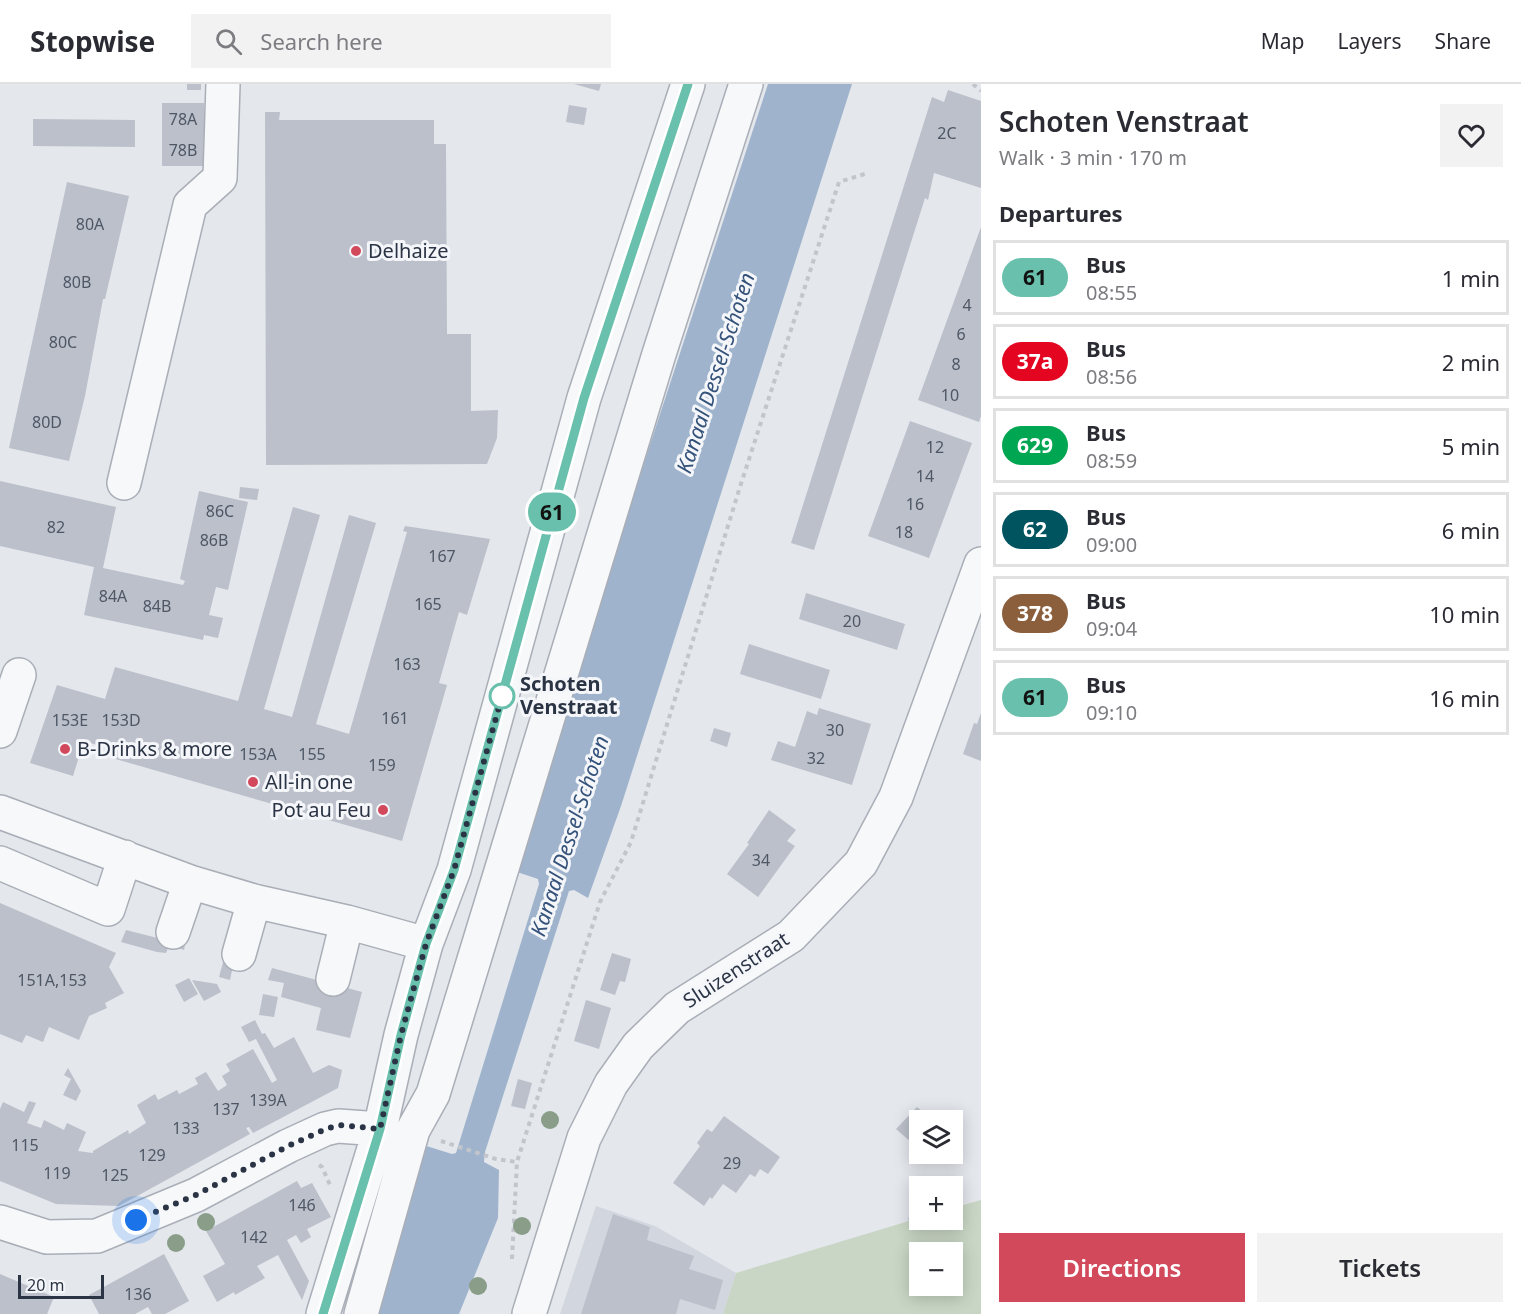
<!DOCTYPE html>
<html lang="en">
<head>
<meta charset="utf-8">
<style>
  body { margin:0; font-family:"Noto Sans",sans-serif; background:#f2f2f3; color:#2b2b33; height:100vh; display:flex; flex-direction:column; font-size:22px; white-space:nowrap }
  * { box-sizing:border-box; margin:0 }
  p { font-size:20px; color:#7c7c81 }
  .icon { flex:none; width:33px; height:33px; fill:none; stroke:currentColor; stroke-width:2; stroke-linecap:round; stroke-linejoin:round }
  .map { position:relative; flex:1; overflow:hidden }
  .panel { display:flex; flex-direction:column; background:#fff; width:540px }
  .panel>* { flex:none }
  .badge { padding:0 12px; border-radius:20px; font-size:21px; line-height:39px }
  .tools { position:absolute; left:909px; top:1026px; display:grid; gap:12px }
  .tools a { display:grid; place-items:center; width:54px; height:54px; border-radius:0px; background:#fff; box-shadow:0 3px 15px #0003; font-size:30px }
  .scale { position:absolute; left:18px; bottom:15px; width:86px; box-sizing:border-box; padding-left:6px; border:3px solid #2b3445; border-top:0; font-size:16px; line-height:21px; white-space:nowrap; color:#2b3445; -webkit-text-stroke:4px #f4f6f9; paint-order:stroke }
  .you { position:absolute; width:30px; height:30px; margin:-15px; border:4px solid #fff; border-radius:50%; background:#1a73e8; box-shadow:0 0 0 9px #1a73e833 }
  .map>.badge { position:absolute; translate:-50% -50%; box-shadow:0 0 0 3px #fff }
  h2 { padding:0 18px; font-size:22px; line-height:54px }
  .round { display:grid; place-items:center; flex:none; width:63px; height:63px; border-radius:0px; background:#f2f2f3 }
  .overview { display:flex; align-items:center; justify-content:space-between; height:102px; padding:0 18px }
  h1 { font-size:28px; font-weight:600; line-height:45px }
  .action { display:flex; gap:12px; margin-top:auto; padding:12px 18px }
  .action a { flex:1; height:69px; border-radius:0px; background:#d1495b; color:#fff; font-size:24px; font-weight:600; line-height:69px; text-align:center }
  .action a+a { background:#f2f2f3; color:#2b2b33 }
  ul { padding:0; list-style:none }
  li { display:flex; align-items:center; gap:18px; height:75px; margin:0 12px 9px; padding:0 6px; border:3px solid #e1e1e2; border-radius:0px }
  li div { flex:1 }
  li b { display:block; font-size:22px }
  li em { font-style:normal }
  li .badge { min-width:66px; font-weight:700; text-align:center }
  header { display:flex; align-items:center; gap:36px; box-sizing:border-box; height:84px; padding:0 30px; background:#fff; border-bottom:2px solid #e1e1e2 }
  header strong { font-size:28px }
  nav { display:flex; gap:33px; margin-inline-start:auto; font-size:21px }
  .search { width:420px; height:54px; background:#f2f2f3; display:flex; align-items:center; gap:15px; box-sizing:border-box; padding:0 21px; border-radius:0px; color:#7c7c81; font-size:22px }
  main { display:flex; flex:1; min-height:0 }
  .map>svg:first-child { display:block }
  .built { fill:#d2d6de }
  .green { fill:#c9d6c5; fill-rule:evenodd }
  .water { fill:#9fb4cc }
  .building { fill:#bbc0ca }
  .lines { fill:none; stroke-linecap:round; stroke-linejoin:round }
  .minor-casing { stroke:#a9aeb7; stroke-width:36 }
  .path { stroke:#c2c5cb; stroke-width:4; stroke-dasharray:4.5 4.5; stroke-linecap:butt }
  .minor { stroke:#f7f8fa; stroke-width:33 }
  .tree { fill:#899d89 }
  .line-casing { stroke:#fff; stroke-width:14 }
  .line { stroke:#69c0ac; stroke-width:9 }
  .walk { stroke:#2b3445; stroke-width:6; stroke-dasharray:0 10.8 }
  .poi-dot { fill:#d1495b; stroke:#f4f6f9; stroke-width:2 }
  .stop-dot { fill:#fff; stroke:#69c0ac; stroke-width:3 }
  .labels { text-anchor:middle; stroke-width:6; stroke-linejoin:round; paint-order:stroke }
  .number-label { font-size:16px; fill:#4f5766 }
  .poi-label { font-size:20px; fill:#2b3445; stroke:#f4f6f9; text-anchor:start }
  .stop-label { font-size:20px; font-weight:bold; fill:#2b3445; stroke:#f4f6f9; text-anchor:start }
  .street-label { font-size:20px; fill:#2b3445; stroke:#f4f6f9 }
  .water-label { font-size:21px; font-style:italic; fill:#34527a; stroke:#f4f6f9 }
</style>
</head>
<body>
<header>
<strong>Stopwise</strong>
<div class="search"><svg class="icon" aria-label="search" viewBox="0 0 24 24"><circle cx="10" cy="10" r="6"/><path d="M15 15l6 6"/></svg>Search here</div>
<nav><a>Map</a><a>Layers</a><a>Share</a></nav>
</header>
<main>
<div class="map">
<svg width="981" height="1230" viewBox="0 0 981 1230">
  <rect width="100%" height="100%" fill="#e4e7ec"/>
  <path class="built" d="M 596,1122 L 655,1142 L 736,1189 L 723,1230 L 560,1230 Z"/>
  <path class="green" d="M 981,1116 L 981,1230 L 723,1230 L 736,1189 L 919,1134 L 920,1136 L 952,1136 L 953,1124 ZM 920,1168 L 952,1168 L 952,1202 L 920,1202 Z"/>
  <path class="water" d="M 768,0 L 852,0 L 621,722 L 588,814 L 574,806 L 569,807 L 485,1068 L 484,1078 L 499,1086 L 498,1134 L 459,1230 L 369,1230 L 420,1060 L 452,1070 L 456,1069 L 539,800 L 538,795 L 517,788 L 526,740 Z"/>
  <path class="building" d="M 187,0 L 201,0 L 201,6 L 187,6 Z
    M 574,0 L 601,0 L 599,7 Z
    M 948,6 L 981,17 L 981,104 L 934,89 L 928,116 L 925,114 L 814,466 L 791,459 L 932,13 L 944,18 Z
    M 162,19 L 204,19 L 204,82 L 162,82 Z
    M 569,21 L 587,24 L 584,41 L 566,38 Z
    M 265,28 L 280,28 L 279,36 L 434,36 L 434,60 L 446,60 L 447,250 L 471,250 L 471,327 L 498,326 L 497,354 L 487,380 L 266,381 Z
    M 33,35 L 135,36 L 135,63 L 33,62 Z
    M 67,98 L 129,112 L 105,215 L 103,215 L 85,312 L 69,377 L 9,364 Z
    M 981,143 L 981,332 L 979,338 L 918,316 Z
    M 910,337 L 972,359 L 929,474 L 868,452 Z
    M 0,397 L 116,423 L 103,484 L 183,501 L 185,497 L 180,495 L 199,407 L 248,418 L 228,506 L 216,503 L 209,531 L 223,534 L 218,554 L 204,551 L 203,556 L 84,531 L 94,483 L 0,462 Z
    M 240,403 L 259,405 L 257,416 L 239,414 Z
    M 293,423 L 320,431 L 264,625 L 292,633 L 349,431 L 376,439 L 316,640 L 349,650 L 407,448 L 403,447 L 405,442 L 490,455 L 467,531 L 459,528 L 439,599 L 447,601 L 402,757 L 112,674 L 114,666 L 84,657 L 73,692 L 30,679 L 57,601 L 105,615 L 115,583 L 238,617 Z
    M 806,509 L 905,540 L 897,566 L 799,535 Z
    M 749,560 L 830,586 L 821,615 L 740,590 Z
    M 819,624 L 871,640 L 852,701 L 771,676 L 778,657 L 795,663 L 807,627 L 817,631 Z
    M 981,629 L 981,677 L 963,670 L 974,639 L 977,640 Z
    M 714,644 L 731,649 L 727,663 L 710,657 Z
    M 769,726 L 796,746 L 787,757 L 795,762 L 758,813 L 727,790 L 749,760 L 747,759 Z
    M 0,819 L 116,869 L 109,883 L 124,909 L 105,919 L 107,924 L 89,932 L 79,956 L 49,943 L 43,958 L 26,951 L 22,959 L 0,950 Z
    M 126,846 L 185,861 L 184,866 L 169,861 L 166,869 L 157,868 L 121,858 Z
    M 612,869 L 631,875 L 625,898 L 620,897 L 615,911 L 600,906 Z
    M 225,871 L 251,878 L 249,885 L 233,882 L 230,896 L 219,893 Z
    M 272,884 L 362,908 L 350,954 L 316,946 L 321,924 L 281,913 L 284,899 L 268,896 Z
    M 189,894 L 198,910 L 184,918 L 175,901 Z
    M 192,896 L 217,900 L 221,908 L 204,917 Z
    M 263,910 L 278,913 L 274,933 L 259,931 Z
    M 586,916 L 611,924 L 599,965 L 574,957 Z
    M 255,936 L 262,950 L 265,949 L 274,964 L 294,953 L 313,989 L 329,981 L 342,986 L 338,1004 L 253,1049 L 249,1043 L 246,1044 L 250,1050 L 119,1122 L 56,1120 L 0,1097 L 0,1025 L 3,1018 L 24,1028 L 29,1017 L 36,1019 L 27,1039 L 41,1044 L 44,1036 L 64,1046 L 67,1039 L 86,1048 L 78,1067 L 93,1069 L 93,1067 L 128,1046 L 129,1050 L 146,1039 L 137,1021 L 155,1010 L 158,1016 L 177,1006 L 179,1010 L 198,1000 L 195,994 L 206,988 L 218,1007 L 227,1001 L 222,992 L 230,987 L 226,980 L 253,965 L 272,999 L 277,996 L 256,955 L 249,958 L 241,943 Z
    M 68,984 L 81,1007 L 76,1017 L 63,1011 L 71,995 L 64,991 Z
    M 518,995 L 532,999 L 525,1025 L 511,1022 Z
    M 917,1023 L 932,1036 L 920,1036 L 920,1066 L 896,1045 Z
    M 724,1032 L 780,1073 L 768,1090 L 760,1085 L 755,1093 L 750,1090 L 736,1109 L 723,1100 L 712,1115 L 710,1113 L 704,1122 L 673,1099 L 700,1062 L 697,1059 L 707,1045 L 712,1048 Z
    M 297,1097 L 301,1104 L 312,1099 L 331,1133 L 307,1145 L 311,1153 L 301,1159 L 296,1151 L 287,1156 L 309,1197 L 302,1216 L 278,1171 L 257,1182 L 265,1194 L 235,1211 L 234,1208 L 217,1218 L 203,1192 L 225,1180 L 206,1147 Z
    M 613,1130 L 650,1143 L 647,1156 L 694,1172 L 689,1185 L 723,1196 L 715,1226 L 680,1215 L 676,1230 L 581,1230 Z
    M 920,1130 L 920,1136 L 927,1136 L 928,1140 L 911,1145 L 908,1134 Z
    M 164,1170 L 189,1217 L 165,1230 L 152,1230 L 148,1223 L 135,1230 L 99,1230 L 89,1211 Z
    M 0,1190 L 54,1213 L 47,1230 L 0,1230 Z"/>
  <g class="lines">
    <g class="minor-casing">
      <path id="minor" d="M 124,399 L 190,121 L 220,94 L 223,0
        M 0,647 L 19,591
        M 0,728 L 190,798 L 254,817 L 347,838 L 426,860
        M 0,779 L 108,825 L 125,773
        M 173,848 L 190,798
        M 239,870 L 254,817
        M 333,895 L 347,838
        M 0,1138 L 47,1153 L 97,1152 L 196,1111 L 288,1062 L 325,1045 L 338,1042 L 380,1045
        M 323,1230 L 380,1045 L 401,951 L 426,860 L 454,786 L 584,314 L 688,0
        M 361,1230 L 413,1046 L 433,1010 L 659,270 L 746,0
        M 529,1230 L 584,1054 L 611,1000 L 638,962 L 677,924 L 791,852 L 861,779 L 896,713 L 981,480"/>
    </g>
    <path class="path" d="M 973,0 L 981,7
      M 441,1057 L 496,1075 L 517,1078
      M 319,1081 L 322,1083 L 330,1101
      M 512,1175 L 517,1078 L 600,818 L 631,758 L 739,406 L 839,98 L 868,89"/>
    <use href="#minor" class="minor"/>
  </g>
  <g class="tree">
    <circle cx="550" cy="1036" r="9"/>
    <circle cx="206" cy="1138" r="9"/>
    <circle cx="522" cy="1142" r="9"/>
    <circle cx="176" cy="1159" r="9"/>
    <circle cx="478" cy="1202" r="9"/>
  </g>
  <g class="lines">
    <g class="line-casing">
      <path id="line" d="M 323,1230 L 380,1045 L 401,951 L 426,860 L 454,786 L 584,314 L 688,0"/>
    </g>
    <use href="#line" class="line"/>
    <path class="walk" d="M 136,1136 L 196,1111 L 288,1062 L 326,1045 L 338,1041 L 380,1045 L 401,951 L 426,860 L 454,786 L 502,612"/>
  </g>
  <g class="poi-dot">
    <circle cx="356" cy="167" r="6"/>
    <circle cx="65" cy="665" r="6"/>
    <circle cx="253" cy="698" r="6"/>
    <circle cx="383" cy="726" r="6"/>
  </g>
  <circle class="stop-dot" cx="502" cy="612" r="12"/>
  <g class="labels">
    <g class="number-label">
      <text x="183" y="41">78A</text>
      <text x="947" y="55">2C</text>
      <text x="183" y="72">78B</text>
      <text x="90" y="146">80A</text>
      <text x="77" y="204">80B</text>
      <text x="967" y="227">4</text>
      <text x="961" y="256">6</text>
      <text x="63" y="264">80C</text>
      <text x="956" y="286">8</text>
      <text x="950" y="317">10</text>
      <text x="47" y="344">80D</text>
      <text x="935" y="369">12</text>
      <text x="925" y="398">14</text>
      <text x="915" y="426">16</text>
      <text x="220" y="433">86C</text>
      <text x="56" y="449">82</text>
      <text x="904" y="454">18</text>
      <text x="214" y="462">86B</text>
      <text x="442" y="478">167</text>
      <text x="113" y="518">84A</text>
      <text x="428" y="526">165</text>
      <text x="157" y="528">84B</text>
      <text x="852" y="543">20</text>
      <text x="407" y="586">163</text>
      <text x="395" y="640">161</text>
      <text x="70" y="642">153E</text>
      <text x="121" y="642">153D</text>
      <text x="835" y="652">30</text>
      <text x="258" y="676">153A</text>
      <text x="312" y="676">155</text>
      <text x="816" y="680">32</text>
      <text x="382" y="687">159</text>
      <text x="761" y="782">34</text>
      <text x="52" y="902">151A,153</text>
      <text x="268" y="1022">139A</text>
      <text x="226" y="1031">137</text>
      <text x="186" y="1050">133</text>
      <text x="25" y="1067">115</text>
      <text x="152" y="1077">129</text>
      <text x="732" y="1085">29</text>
      <text x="57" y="1095">119</text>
      <text x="115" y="1097">125</text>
      <text x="302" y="1127">146</text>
      <text x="254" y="1159">142</text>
      <text x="138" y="1216">136</text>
    </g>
    <g class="poi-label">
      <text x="368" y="174">Delhaize</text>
      <text x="77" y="672">B-Drinks &amp; more</text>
      <text x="265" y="705">All-in one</text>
      <text x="371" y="733" text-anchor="end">Pot au Feu</text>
    </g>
    <g class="stop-label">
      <text x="520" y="607">Schoten<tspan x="520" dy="23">Venstraat</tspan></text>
    </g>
    <g class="street-label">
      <text transform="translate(736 886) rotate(-33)" y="7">Sluizenstraat</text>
    </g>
    <g class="water-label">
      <text transform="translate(716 289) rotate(-72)" y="7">Kanaal Dessel-Schoten</text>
      <text transform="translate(570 752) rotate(-72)" y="7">Kanaal Dessel-Schoten</text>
    </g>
  </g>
</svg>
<div class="tools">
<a><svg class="icon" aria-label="layers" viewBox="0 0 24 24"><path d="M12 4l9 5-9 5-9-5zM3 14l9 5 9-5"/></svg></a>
<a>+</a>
<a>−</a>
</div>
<div class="scale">20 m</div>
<div class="you" style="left:136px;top:1136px"></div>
<b class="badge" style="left:552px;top:428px;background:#69c0ac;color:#111">61</b>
</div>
<section class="panel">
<div class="overview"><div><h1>Schoten Venstraat</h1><p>Walk · 3 min · 170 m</p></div><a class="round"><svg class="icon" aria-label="heart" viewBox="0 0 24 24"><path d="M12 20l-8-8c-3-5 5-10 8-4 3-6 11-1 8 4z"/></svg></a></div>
<h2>Departures</h2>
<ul>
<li><span class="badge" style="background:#69c0ac;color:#111">61</span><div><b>Bus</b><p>08:55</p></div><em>1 min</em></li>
<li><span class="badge" style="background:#e40521;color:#fff">37a</span><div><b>Bus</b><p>08:56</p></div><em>2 min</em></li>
<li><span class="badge" style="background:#00a651;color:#fff">629</span><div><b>Bus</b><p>08:59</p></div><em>5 min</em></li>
<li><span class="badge" style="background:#005460;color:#fff">62</span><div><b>Bus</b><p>09:00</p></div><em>6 min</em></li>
<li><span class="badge" style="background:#8b5e3c;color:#fff">378</span><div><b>Bus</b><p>09:04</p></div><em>10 min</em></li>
<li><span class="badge" style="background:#69c0ac;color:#111">61</span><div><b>Bus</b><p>09:10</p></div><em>16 min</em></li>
</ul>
<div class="action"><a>Directions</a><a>Tickets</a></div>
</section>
</main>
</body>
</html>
